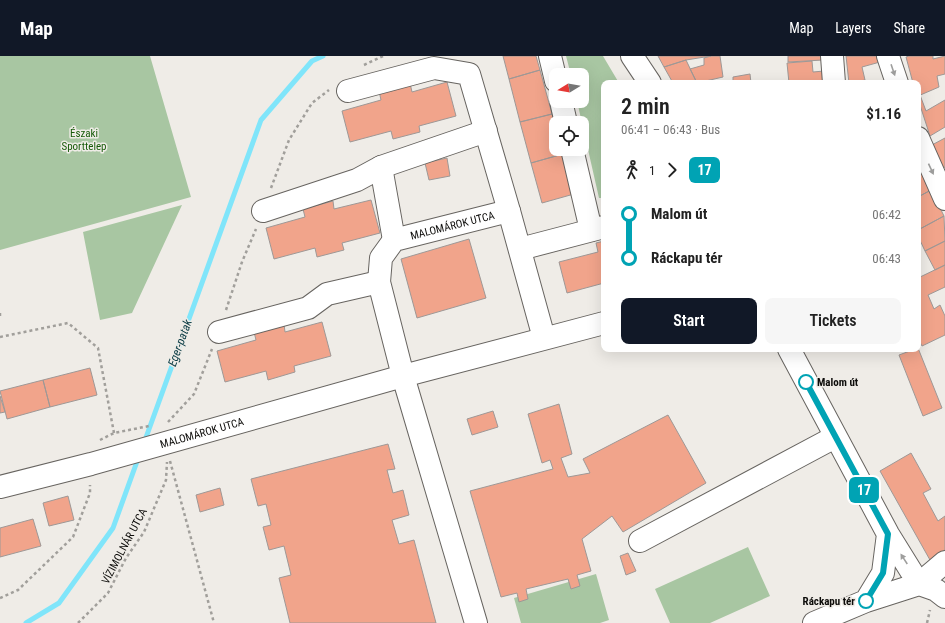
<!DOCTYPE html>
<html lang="en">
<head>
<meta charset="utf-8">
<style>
  body { margin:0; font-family:"Roboto Condensed",sans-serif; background:#f6f6f6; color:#222; height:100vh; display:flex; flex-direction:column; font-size:15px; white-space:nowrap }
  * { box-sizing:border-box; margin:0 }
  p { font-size:13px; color:#767676 }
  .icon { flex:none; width:22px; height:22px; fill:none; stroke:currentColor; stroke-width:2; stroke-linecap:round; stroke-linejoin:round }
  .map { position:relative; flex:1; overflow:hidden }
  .sheet { position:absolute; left:601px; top:24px; width:320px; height:272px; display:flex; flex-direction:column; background:#fff; border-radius:8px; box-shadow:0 4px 16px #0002 }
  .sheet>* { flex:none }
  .badge { padding:0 8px; border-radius:6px; font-size:14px; line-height:26px }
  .needle { width:26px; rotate:259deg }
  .fabs { position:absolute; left:549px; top:12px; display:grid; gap:8px }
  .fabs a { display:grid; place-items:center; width:40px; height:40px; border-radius:8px; background:#fff; box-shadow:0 4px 16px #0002; font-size:20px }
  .map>.badge { position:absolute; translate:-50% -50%; box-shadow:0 0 0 2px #fff }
  .legs { display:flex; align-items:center; gap:6px; height:44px; padding:0 20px; font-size:13px }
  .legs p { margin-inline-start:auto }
  .head { display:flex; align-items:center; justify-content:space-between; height:68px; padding:0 20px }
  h1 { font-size:22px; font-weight:600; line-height:30px }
  .cta { display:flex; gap:8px; margin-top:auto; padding:8px 20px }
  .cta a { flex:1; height:46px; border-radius:8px; background:#111827; color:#fff; font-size:16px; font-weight:600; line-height:46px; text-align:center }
  .cta a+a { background:#f6f6f6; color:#222 }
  ul { padding:0 20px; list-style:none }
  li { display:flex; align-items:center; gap:14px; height:44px; font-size:15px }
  li i { display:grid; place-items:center; width:6px; height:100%; margin:0 5px; background:currentColor }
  li i::after { content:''; width:10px; height:10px; margin:-5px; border:3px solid; border-radius:50%; background:#fff }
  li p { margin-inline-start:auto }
  li:first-child i { background:linear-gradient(#0000 50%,currentColor 0) }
  li:last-child i { background:linear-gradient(currentColor 50%,#0000 0) }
  header { display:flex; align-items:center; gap:24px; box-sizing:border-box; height:56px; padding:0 20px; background:#111827; color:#fff }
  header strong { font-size:19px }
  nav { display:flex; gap:22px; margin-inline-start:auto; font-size:14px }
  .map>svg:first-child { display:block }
  .green { fill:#a8c6a2 }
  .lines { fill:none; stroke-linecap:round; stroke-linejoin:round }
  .stream { stroke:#80e5fa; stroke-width:5 }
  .building { fill:#f1a48b; stroke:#9e9896 }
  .minor-casing { stroke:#676460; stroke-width:24 }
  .major-casing { stroke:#676460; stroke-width:24 }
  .path { stroke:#a19f9b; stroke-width:2.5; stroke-dasharray:3 3; stroke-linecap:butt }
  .minor { stroke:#fff; stroke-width:22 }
  .major { stroke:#fff; stroke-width:22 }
  .oneway { fill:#9e9e9d }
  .line-1-casing { stroke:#fff; stroke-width:9 }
  .line-1 { stroke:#00a3b4; stroke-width:6 }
  .stop-1-dot { fill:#fff; stroke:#00a3b4; stroke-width:2 }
  .labels { text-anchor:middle; stroke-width:3; stroke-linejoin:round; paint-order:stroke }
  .park-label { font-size:11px; fill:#165a08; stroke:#efece7 }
  .street-label { font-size:11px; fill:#0d0c0a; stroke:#efece7 }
  .stop-label { font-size:11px; font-weight:bold; fill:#0d0c0a; stroke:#efece7; text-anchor:start }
  .water-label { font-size:12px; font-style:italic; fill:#063841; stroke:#efece7 }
</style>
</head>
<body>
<header>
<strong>Map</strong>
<nav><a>Map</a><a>Layers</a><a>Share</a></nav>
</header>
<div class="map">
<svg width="945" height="567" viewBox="0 0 945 567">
  <rect width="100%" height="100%" fill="#efece7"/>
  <path class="green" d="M 0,0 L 150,0 L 191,141 L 0,194 Z
    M 566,0 L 603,0 L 619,27 L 604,27 L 604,142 L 599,142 L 577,45 L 582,45 L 582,19 L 571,19 Z
    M 182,149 L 132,257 L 100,264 L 83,176 Z
    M 748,491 L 770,540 L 710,567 L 670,567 L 655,533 Z
    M 596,518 L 609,564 L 600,567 L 521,567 L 514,542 Z"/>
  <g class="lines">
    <path class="stream" d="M 144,387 L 261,64 L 312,5 L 323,0
      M 26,567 L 59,547 L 113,472 L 139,400"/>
  </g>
  <path class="building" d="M 503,0 L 536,0 L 540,14 L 509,23 Z
    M 658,0 L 711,0 L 686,4 L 664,11 Z
    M 711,0 L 720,0 L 723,21 L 697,27 L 690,13 L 704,9 L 704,2 Z
    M 788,0 L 823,0 L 823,4 L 788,6 Z
    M 846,0 L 878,0 L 880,6 L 862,11 L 865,24 L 849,27 Z
    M 909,0 L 933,0 L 933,3 L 945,0 L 945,18 L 937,20 L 939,31 L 918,40 L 918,27 L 913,27 L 906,1 Z
    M 686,4 L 697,27 L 673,27 L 664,11 Z
    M 812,5 L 813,16 L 824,15 L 825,27 L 789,27 L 787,7 Z
    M 540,14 L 552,58 L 520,66 L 509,23 Z
    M 750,18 L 751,27 L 733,27 L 733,21 Z
    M 447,26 L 456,60 L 419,70 L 420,76 L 393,83 L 391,75 L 350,86 L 342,55 L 381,44 L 379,35 L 410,27 L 412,36 Z
    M 920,39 L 926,55 L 945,44 L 945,71 L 930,80 L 918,43 L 918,40 Z
    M 552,58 L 556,71 L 556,93 L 562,93 L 563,98 L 531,107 L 520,66 Z
    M 945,82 L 945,111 L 942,113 L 930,90 Z
    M 563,98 L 574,138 L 542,147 L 531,107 Z
    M 447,102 L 450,120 L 429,124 L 425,107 Z
    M 918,107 L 931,134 L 918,141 Z
    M 931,134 L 944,160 L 918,174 L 918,141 Z
    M 371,144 L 380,177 L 342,187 L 344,194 L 317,201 L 315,192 L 274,203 L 266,172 L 305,161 L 303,153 L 333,145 L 334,153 Z
    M 944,160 L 945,185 L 925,195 L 918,180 L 918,174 Z
    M 469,183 L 486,242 L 417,262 L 401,203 Z
    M 604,185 L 604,227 L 567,237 L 559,206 L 598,196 L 596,187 Z
    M 945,185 L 945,209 L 935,214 L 925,195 Z
    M 945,209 L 945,231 L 928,239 L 934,253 L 940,249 L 945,260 L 945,279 L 922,290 L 918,282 L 918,222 Z
    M 322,266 L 331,300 L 294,310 L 295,316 L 268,324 L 266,315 L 225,326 L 217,295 L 256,284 L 254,276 L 284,268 L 285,276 Z
    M 918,292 L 942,352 L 923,360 L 899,299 Z
    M 90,312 L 97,339 L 50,351 L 43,324 Z
    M 43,324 L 50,351 L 7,363 L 0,335 Z
    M 0,340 L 5,356 L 0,357 Z
    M 559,348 L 572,398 L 561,402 L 568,421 L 590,417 L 583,403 L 668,359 L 706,427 L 623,476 L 612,460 L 582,483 L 591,515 L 577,519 L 580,530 L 571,533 L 568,523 L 526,533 L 528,543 L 519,546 L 517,537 L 501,541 L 470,435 L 553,413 L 550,404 L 542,407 L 528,358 Z
    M 493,355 L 498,371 L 472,379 L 467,363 Z
    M 388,388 L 395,413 L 387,414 L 393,437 L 403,434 L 409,459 L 392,464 L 399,488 L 414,484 L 436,567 L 290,567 L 279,522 L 291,519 L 284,490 L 269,494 L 263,471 L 271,469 L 266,448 L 258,450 L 251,423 Z
    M 911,397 L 931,433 L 923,437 L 938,465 L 945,460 L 945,494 L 930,504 L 880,415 Z
    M 220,432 L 224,449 L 200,456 L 196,439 Z
    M 68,440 L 74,464 L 49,470 L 43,447 Z
    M 33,463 L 41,490 L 0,501 L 0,472 Z
    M 628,497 L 636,515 L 626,519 L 620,500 Z"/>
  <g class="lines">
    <g class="minor-casing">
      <g id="minor">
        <path d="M 550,0 L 556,25"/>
        <path d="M 832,0 L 834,27"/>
        <path d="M 888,0 L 897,27"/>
        <path d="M 348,35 L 434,12 L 469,18 L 509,155"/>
        <path d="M 561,45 L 566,67"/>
        <path d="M 918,82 L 945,143"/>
        <path d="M 572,93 L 591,174"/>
        <path d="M 263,155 L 357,124 L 381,111"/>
        <path d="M 394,184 L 381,111 L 486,75"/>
        <path d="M 520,193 L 604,171"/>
        <path d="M 219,276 L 308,252 L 327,238 L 379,226"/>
        <path id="s1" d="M 0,431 L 91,408 L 403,320 L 604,267"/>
        <path d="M 640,485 L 835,381"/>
        <path d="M 919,528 L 945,506"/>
        <path id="s2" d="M 476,567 L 403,320 L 379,226 L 381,202 L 394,184 L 509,155 L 544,282"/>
      </g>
    </g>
    <g class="major-casing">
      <path id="major" d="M 632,0 L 650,27
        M 789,293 L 888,478 L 919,528
        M 866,545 L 883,517 L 888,478
        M 814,567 L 866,545 L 919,528 L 936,534 L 945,541"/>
    </g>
    <path class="path" d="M 364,9 L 383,0
      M 271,132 L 289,84 L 312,47 L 329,34
      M 226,254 L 242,206 L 256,173
      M 0,257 L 0,260
      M 0,281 L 68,267 L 98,292 L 114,377
      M 168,366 L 194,338 L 212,293
      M 100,384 L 114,377 L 149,370
      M 170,405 L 214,567
      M 0,542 L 18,534 L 73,481 L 90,437 L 90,429
      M 78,567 L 108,537 L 126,502 L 144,476 L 166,424 L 167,406
      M 927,567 L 930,554"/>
    <use href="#minor" class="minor"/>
    <use href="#major" class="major"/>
  </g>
  <defs><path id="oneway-solid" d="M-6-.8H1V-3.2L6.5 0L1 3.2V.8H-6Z"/></defs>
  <g class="oneway">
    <use href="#oneway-solid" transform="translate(893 14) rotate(71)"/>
    <use href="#oneway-solid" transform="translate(931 113) rotate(65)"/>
    <use href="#oneway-solid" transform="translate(904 503) rotate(-123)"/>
  </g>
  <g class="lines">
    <g class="line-1-casing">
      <path id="line-1" d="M 806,326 L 888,478 L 883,517 L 866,545"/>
    </g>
    <use href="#line-1" class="line-1"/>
  </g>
  <g class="stop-1-dot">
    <circle cx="806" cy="326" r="7"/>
    <circle cx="866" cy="545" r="7"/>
  </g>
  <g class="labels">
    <g class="park-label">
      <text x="84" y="81">Északi<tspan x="84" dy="13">Sporttelep</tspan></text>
    </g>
    <g class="street-label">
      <text dy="4" stroke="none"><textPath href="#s2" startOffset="461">MALOMÁROK UTCA</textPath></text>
      <text dy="4" stroke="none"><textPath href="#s1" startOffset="209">MALOMÁROK UTCA</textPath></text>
      <text transform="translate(124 490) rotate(-62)" y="4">VÍZIMOLNÁR UTCA</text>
    </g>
    <g class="stop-label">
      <text x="817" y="330">Malom út</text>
      <text x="855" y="549" text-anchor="end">Ráckapu tér</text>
    </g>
    <g class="water-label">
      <text transform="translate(180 287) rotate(-70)" y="4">Eger-patak</text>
    </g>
  </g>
</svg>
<div class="fabs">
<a><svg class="needle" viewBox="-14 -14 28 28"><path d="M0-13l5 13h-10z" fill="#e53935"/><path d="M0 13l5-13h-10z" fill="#767676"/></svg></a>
<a><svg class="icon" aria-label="locate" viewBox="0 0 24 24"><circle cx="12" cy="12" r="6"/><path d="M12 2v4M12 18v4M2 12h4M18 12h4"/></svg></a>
</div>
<b class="badge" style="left:864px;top:434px;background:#00a3b4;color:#fff">17</b>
<section class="sheet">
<div class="head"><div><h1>2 min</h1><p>06:41 – 06:43 · Bus</p></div><b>$1.16</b></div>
<div class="legs"><svg class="icon" aria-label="walk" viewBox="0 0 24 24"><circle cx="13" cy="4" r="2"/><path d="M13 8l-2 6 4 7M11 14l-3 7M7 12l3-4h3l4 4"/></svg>1<svg class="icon" aria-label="forward" viewBox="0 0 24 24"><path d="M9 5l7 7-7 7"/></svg><b class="badge" style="background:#00a3b4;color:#fff">17</b></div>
<ul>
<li><i style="color:#00a3b4"></i><b>Malom út</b><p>06:42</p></li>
<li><i style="color:#00a3b4"></i><b>Ráckapu tér</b><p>06:43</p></li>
</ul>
<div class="cta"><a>Start</a><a>Tickets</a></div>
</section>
</div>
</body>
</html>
